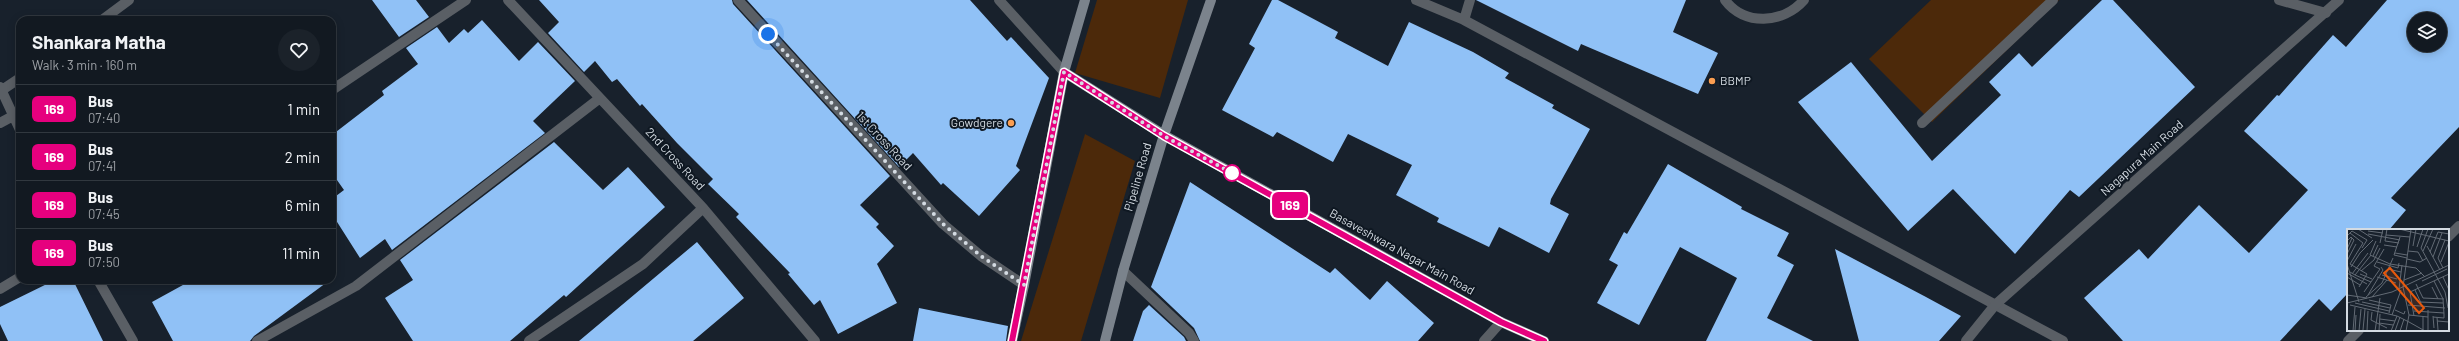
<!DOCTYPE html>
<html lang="en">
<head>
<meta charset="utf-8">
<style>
  body { margin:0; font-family:Barlow,sans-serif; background:#1b222a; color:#f1f3f6; height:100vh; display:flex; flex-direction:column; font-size:15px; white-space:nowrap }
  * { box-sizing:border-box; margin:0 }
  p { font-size:13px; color:#9ca0a5 }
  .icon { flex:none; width:22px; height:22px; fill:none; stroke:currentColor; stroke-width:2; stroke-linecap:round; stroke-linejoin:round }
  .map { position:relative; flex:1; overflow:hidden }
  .panel { position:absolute; left:16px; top:16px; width:320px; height:268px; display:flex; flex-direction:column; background:#121921; border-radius:12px; box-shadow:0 2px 10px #0003,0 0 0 1px #31383f }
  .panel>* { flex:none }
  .badge { padding:0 8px; border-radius:6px; font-size:14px; line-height:26px }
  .controls { position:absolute; left:2407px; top:12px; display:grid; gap:8px }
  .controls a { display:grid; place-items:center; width:40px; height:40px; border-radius:50%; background:#121921; box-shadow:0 2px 10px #0003,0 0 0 1px #31383f; font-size:20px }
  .you { position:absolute; width:20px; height:20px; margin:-10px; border:3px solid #fff; border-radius:50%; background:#1a73e8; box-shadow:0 0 0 6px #1a73e833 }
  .map>.badge { position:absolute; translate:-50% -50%; box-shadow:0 0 0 2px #fff }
  .round { display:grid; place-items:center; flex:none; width:42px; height:42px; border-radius:21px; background:#1b222a }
  .overview { display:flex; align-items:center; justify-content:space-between; height:68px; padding:0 16px }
  h1 { font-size:19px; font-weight:700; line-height:30px }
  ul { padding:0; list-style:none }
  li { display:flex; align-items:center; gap:12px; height:48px; padding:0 16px; border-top:1px solid #31383f }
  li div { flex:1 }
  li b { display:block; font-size:15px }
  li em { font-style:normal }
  li .badge { min-width:44px; font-weight:700; text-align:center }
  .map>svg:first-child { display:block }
  .green { fill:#4c290a }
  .building { fill:#90c1f6; fill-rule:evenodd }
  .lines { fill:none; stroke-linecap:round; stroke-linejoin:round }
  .service { stroke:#5a5f65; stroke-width:10 }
  .minor { stroke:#5a5f65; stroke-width:10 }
  .tertiary { stroke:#5a5f65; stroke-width:10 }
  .secondary { stroke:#7b838c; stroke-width:10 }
  .line-casing { stroke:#fff; stroke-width:9 }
  .line { stroke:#e6007e; stroke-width:6 }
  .walk { stroke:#d4dbe2; stroke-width:4; stroke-dasharray:0 7.2 }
  .poi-dot { fill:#fb9e51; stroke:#0f1822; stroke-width:1.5 }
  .stop-dot { fill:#fff; stroke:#e6007e; stroke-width:2 }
  .labels { text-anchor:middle; stroke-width:4; stroke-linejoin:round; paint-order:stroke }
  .poi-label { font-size:12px; fill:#d4dbe2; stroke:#0f1822; text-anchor:start }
  .street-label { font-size:12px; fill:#d4dbe2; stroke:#0f1822 }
  .inset-road { fill:none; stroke:#636b75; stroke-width:1 }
  .view { fill:#e8590c; fill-opacity:0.15; stroke:#e8590c; stroke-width:2 }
  .inset-edge { fill:none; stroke:#d4dbe2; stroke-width:2 }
</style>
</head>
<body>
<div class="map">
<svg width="2459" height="341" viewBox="0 0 2459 341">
  <rect width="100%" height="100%" fill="#18212c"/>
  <path class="green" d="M 1097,0 L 1188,0 L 1160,98 L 1075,73 Z
    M 1931,0 L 2059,0 L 1932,122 L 1869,59 Z
    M 1085,134 L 1135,161 L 1081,341 L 1021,341 Z"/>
  <path class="building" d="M 372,0 L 416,0 L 429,17 L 399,37 Z
    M 539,0 L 732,0 L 733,4 L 890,176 L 860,205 L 879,224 L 876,227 L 894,246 L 877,264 L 897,303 L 838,334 L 820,300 L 814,305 L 788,274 L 790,273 L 736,217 L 739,214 L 708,184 L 713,179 L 677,143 L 642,104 L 640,106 L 617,79 L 612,82 L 595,61 L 584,72 L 548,33 L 559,22 Z
    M 747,0 L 970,0 L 1007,41 L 1011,37 L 1049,78 L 1016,166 L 1020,170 L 979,216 L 943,183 L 941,185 L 913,153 L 899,167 Z
    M 1272,0 L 1278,0 L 1338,32 L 1335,38 L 1388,66 L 1409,22 L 1473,52 L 1509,73 L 1505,78 L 1554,105 L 1552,108 L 1590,129 L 1551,199 L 1550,204 L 1569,214 L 1549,253 L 1499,227 L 1489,247 L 1437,222 L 1439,218 L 1396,195 L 1412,165 L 1348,134 L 1333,162 L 1277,132 L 1273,137 L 1222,110 L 1255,48 L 1249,44 Z
    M 1476,0 L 1686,0 L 1673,32 L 1718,53 L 1698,94 L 1581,44 L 1578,51 Z
    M 2102,0 L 2113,0 L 2195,87 L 2079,197 L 2070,190 L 2015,254 L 1953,189 L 1908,231 L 1798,102 L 1851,62 L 1932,161 L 2001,95 L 1989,82 L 2019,53 L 2032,67 Z
    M 2387,0 L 2459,0 L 2459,127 L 2391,198 L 2406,210 L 2389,230 L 2348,230 L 2348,293 L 2331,311 L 2319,299 L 2280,341 L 2123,341 L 2084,298 L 2139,249 L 2148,259 L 2199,205 L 2249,253 L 2308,190 L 2244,131 L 2277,95 L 2279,96 L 2333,35 L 2346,47 ZM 2414,19 L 2440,19 L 2440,45 L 2414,45 Z
    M 482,20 L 519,61 L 538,42 L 575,81 L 533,121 L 545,133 L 392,250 L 385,239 L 360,258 L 332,214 L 332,199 L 344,190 L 332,173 L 332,135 L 384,95 L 382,91 L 418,64 L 406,48 L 437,27 L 449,43 L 464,29 L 468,33 Z
    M 554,142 L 603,190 L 628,167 L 665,207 L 566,297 L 564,295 L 510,341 L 413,341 L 385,298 L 413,280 L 400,260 Z
    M 1668,164 L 1742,207 L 1741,209 L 1789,233 L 1777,256 L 1794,265 L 1767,318 L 1813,341 L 1706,341 L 1737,278 L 1680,247 L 1639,325 L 1597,303 L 1618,265 L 1609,260 L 1624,232 L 1627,234 Z
    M 1190,182 L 1330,273 L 1335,268 L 1370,300 L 1387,281 L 1434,323 L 1418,341 L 1200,341 L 1194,328 L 1151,287 Z
    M 697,242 L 744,298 L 693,341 L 579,341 Z
    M 1835,249 L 1926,297 L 1961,316 L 1939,341 L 1859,341 Z
    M 55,280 L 73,280 L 103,341 L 8,341 L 0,324 L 0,307 Z
    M 192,280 L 330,280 L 254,336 L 250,341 L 173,341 L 152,302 Z
    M 1149,305 L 1184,337 L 1186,341 L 1133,341 L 1143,311 Z
    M 919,308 L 1008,326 L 1006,341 L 913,341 Z"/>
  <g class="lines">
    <path class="service" d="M 1725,0 C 1744,26 1783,24 1804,0
      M 1922,123 L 2053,0
      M 1484,341 L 1501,322"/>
    <path class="minor" d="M 508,0 L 703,208 L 815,341
      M 738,0 L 943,224 L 981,256 L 1024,285
      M 1416,0 L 1464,20
      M 1470,0 L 1464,20 L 2063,341
      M 2279,0 L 2326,13
      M 102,20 L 129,0
      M 0,87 L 20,130
      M 2,90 L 20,78
      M 332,90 L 466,0
      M 0,123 L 13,116
      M 2448,237 L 2459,226
      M 1123,271 L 1189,333 L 1194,341
      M 98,280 L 133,341
      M 0,289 L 20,277
      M 257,341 L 356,286 L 600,98
      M 529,341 L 643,264 L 703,208
      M 2348,341 L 2359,330"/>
    <path class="tertiary" d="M 999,0 L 1064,72
      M 1966,341 L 1995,305 L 2339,0"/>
    <path class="secondary" d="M 1064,72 L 1164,135 L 1501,322 L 1544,341
      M 1012,341 L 1024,285 L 1064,72 L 1085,0
      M 1105,341 L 1123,271 L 1164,135 L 1211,0"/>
  </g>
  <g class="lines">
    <g class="line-casing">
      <path id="line" d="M 1012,341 L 1064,72 L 1164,136 L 1501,322 L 1544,341"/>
    </g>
    <use href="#line" class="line"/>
    <path class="walk" d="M 768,34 L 943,224 L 981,256 L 1024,285 L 1064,72 L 1164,136 L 1232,173"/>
  </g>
  <g class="poi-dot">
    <circle cx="1712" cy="81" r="4"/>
    <circle cx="1011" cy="123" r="4"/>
  </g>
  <circle class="stop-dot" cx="1232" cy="173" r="8"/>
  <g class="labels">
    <g class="poi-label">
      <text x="1720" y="85">BBMP</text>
      <text x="1003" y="127" text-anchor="end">Gowdgere</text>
    </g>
    <g class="street-label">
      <text transform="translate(884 141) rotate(47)" y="4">1st Cross Road</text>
      <text transform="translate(2142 158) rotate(-42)" y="4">Nagapura Main Road</text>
      <text transform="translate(675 159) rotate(47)" y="4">2nd Cross Road</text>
      <text transform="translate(1138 177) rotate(-74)" y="4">Pipeline Road</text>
      <text transform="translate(1402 252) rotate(29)" y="4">Basaveshwara Nagar Main Road</text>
    </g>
  </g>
  <g transform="translate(2347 229)">
    <rect width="102" height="102" fill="#18212c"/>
    <path class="inset-road" d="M 11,0 L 25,9M 40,0 L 38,12 L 52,14M 52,0 L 102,12M 21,2 L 36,4M 3,4 L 16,14 L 3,35 L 20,45 L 12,58M 21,5 L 53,11M 39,6 L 63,8M 0,7 L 5,2 L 20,11 L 15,19M 53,8 L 47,26 L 60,29M 0,12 L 4,8 L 7,11 L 0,25M 29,12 L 23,26 L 43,35 L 69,39 L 78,48M 33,14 L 36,0M 37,16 L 50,18M 66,17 L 69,0M 80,17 L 93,41M 70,18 L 76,0M 74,19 L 98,63 L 101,79M 74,19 L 81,0M 0,20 L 5,9M 61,22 L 71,23 L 76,32M 76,22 L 86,0M 83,23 L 91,3 L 102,5M 48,24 L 60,26M 26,27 L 31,16M 86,28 L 95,4M 60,30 L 73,33 L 80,29M 0,32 L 9,15M 30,33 L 51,39 L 52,34M 94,33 L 102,13M 0,35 L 12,73M 4,38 L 13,24 L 26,11M 96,39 L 91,29 L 98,11M 41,40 L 54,43M 14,42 L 27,31 L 33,19M 3,43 L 8,46 L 24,26M 0,44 L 20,55M 5,45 L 21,24M 13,45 L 25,50M 8,46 L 24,53M 35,46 L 50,50M 0,48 L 13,56M 30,48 L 49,54M 96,48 L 102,61M 57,51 L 75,44M 75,52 L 100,40M 69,55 L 76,69 L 97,70M 56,58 L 64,0M 56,58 L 62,86 L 59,102M 85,58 L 91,70M 52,60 L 55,36M 68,61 L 74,74M 17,63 L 33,40 L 27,37 L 37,20M 0,66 L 20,69M 21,66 L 36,41 L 34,38M 19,68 L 35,54 L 46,29M 25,68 L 40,51M 22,71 L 44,76 L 42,84M 15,73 L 43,79M 73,73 L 96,74M 0,74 L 45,63 L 102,36M 8,74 L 42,82M 3,76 L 50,87 L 62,93M 61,76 L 98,79M 48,81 L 57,85 L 58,82M 81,81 L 81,102M 67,82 L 97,84M 25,83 L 24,91 L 40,99M 45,86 L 54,61M 62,86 L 81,88M 67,87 L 63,63 L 102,45M 86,87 L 87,99M 86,88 L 97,89 L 97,85 L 96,70 L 87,52M 90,88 L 91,101M 33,90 L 48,92M 90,92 L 102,93M 62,93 L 78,102M 32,94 L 46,96M 16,101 L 18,80M 76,101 L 76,87M 6,102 L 8,78M 8,102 L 9,86M 12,102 L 14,80M 20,102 L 21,82M 28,102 L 33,69M 32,102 L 33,85M 44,102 L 50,87M 48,102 L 53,88M 53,102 L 57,90"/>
    <path class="view" d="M 43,39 L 77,79 L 72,84 L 37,44 Z"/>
    <rect width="102" height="102" class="inset-edge"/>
  </g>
</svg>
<div class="controls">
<a><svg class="icon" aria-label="layers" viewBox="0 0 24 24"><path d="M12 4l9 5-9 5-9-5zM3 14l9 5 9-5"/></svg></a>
</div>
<div class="you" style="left:768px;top:34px"></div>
<b class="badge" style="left:1290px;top:205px;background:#e6007e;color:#fff">169</b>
<section class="panel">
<div class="overview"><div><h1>Shankara Matha</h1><p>Walk · 3 min · 160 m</p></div><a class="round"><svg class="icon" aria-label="heart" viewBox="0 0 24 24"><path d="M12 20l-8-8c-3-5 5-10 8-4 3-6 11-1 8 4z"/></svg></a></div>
<ul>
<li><span class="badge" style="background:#e6007e;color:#fff">169</span><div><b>Bus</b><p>07:40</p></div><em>1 min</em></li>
<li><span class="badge" style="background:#e6007e;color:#fff">169</span><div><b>Bus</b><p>07:41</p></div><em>2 min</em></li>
<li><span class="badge" style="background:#e6007e;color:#fff">169</span><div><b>Bus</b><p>07:45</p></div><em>6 min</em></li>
<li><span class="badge" style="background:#e6007e;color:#fff">169</span><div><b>Bus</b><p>07:50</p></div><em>11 min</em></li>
</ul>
</section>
</div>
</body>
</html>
